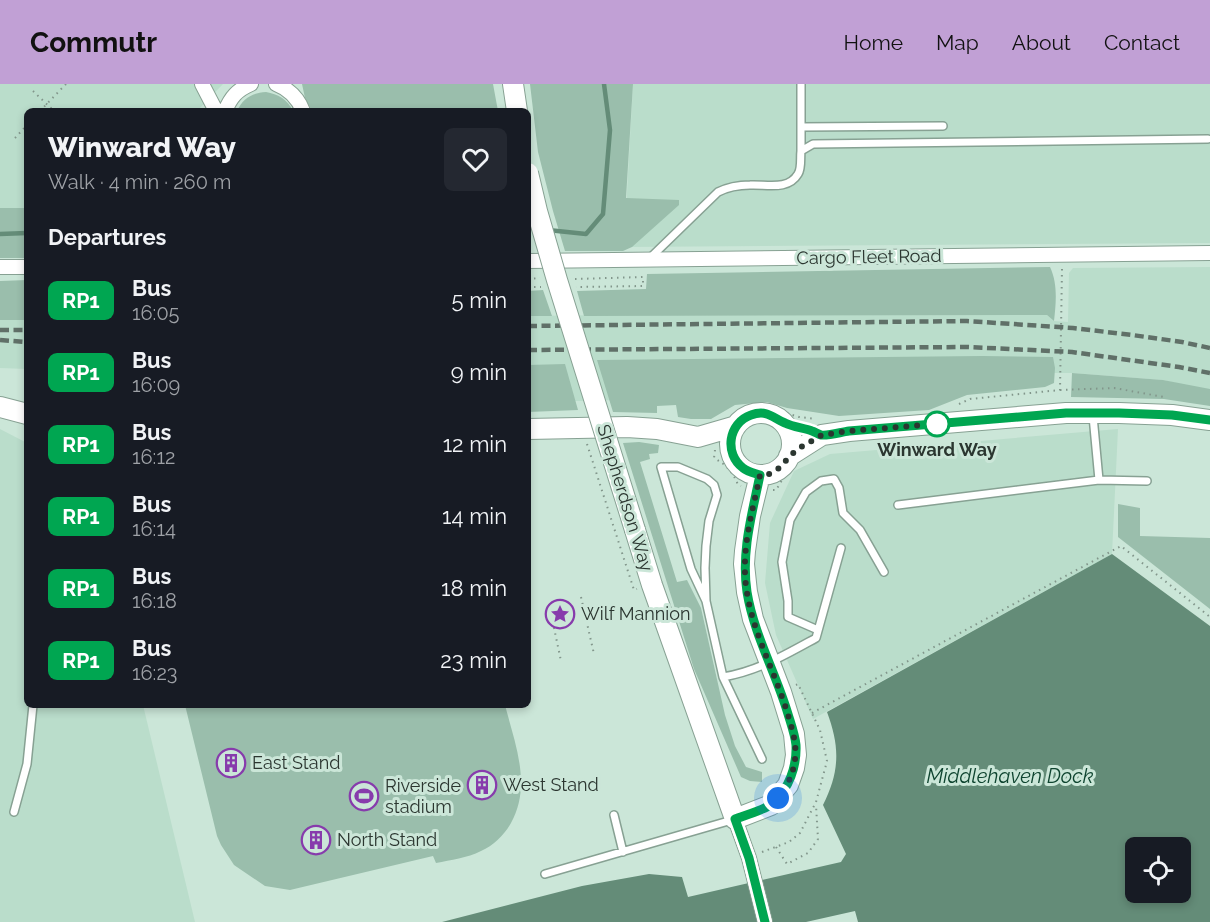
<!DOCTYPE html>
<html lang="en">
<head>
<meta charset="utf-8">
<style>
  body { margin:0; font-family:Raleway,sans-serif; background:#242831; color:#f1f3f6; height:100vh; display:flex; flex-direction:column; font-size:22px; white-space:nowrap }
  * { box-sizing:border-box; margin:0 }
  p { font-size:20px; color:#9ea1a6 }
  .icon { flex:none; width:33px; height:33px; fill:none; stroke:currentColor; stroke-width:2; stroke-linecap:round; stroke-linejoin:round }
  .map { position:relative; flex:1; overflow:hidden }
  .drawer { position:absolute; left:24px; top:24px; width:507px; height:600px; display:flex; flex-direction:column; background:#171b24; border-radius:9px; box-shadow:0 3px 9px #0003 }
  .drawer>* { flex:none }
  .badge { padding:0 12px; border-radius:9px; font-size:21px; line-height:39px }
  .tools { position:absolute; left:1125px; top:753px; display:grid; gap:12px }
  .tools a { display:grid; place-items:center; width:66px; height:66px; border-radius:9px; background:#171b24; box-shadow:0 3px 9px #0003; font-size:30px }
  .you { position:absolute; width:30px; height:30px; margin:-15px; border:4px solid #fff; border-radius:50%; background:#1a73e8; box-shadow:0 0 0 9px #1a73e833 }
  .map>.badge { position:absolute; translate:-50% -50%; box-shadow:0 0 0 3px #fff }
  h2 { padding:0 24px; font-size:22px; line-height:54px }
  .round { display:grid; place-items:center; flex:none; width:63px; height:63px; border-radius:9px; background:#242831 }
  .head { display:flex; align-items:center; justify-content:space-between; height:102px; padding:0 24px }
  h1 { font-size:28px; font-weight:800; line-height:45px }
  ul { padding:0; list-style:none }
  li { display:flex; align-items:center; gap:18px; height:72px; padding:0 24px }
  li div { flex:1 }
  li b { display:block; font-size:22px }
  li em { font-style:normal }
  li .badge { min-width:66px; font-weight:700; text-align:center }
  header { display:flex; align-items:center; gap:36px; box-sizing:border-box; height:84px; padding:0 30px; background:#c1a0d5; color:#111 }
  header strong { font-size:28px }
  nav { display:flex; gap:33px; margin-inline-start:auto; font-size:21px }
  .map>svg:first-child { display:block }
  .built { fill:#baddcb }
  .green { fill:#9abeac }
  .water { fill:#648c78; fill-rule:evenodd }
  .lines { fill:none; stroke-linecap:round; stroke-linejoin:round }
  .stream { stroke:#648c78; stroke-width:4.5 }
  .lane-casing { stroke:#87a193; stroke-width:10 }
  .street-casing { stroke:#87a193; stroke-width:16 }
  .secondary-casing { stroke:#87a193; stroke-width:22 }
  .path { stroke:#82968b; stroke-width:2; stroke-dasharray:1.5 4.5; stroke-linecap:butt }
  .lane { stroke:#fff; stroke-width:7 }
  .street { stroke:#fff; stroke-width:14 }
  .secondary { stroke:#fff; stroke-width:20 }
  .rail { stroke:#607068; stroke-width:4.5; stroke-dasharray:9 4.5; stroke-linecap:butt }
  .secondary-bridge-casing { stroke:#87a193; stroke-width:22; stroke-linecap:butt }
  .secondary-bridge { stroke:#fff; stroke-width:20 }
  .line-casing { stroke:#fff; stroke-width:14 }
  .line { stroke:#00a651; stroke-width:9 }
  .walk { stroke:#2b3630; stroke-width:6; stroke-dasharray:0 10.8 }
  .stop-dot { fill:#fff; stroke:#00a651; stroke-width:3 }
  .labels { text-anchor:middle; stroke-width:6; stroke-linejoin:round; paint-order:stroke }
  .street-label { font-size:18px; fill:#2b3630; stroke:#cbe6d8 }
  .stop-label { font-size:18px; font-weight:bold; fill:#2b3630; stroke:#cbe6d8 }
  .poi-label { font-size:18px; fill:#2b3630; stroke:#cbe6d8; text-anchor:start }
  .water-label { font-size:20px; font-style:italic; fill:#0e442f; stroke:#cbe6d8 }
</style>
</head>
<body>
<header>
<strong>Commutr</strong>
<nav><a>Home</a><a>Map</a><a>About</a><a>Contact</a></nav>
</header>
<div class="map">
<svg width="1210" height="838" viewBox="0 0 1210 838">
  <rect width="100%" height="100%" fill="#cbe6d8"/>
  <path class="built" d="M 0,0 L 223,0 L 197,27 L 27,27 L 27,124 L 0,124 Z
    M 633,0 L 1210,0 L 1210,159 L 624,163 Z
    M 1210,183 L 1210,307 L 1163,296 L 1072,289 L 1018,289 L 759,312 L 581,317 L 528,317 L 528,232 L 791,229 L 1047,231 L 1054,237 L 1068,238 L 1069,189 L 1073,184 Z
    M 27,235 L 27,285 L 0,284 L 0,236 Z
    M 0,345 L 27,359 L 27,621 L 143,621 L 195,838 L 0,838 Z
    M 1118,345 L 1112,470 L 813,635 L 776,551 L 765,499 L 770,439 L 794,387 L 830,370 Z"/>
  <path class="green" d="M 302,0 L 493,0 L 498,27 L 312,27 L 305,14 Z
    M 530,0 L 633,0 L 626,114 L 679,116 L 679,121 L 632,163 L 623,167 L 565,167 L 553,127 L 538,68 Z
    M 266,8 C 278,10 287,15 293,27 L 237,27 C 243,14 252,9 266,8 Z
    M 0,124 L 27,124 L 27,174 L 0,174 Z
    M 1050,183 C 1058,200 1056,219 1054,237 L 1047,231 L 584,232 L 577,207 L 646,205 L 647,190 Z
    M 27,196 L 27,236 L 0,236 L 0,197 Z
    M 543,206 L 552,232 L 528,232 L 528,207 Z
    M 982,272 L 1053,273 L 1055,284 L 1054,299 L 1045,303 L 967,311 L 929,326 L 839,332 L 787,324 L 767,318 L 735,321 L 711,335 L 691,335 L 678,333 L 676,321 L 657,322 L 657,329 L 613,328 L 597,276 Z
    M 565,280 L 578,326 L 528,328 L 528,281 Z
    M 1072,289 L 1163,296 L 1210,305 L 1210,322 L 1164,315 L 1071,313 Z
    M 639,358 L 659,361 L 658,369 L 649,370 L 650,375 L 640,378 L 677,498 L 687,496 L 701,524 L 725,631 L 735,662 L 746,683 L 762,688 L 762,698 L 750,697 L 741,693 L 694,585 L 623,359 Z
    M 1118,420 L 1140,424 L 1140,452 L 1210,454 L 1210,525 L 1118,453 Z
    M 185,621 L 505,621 C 515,660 532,701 511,739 C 504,751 494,761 481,767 C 467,774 451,776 436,779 L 433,772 L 290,806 L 265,802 L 234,781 L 221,761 L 217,752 Z"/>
  <path class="water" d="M 1112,470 L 1210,542 L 1210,838 L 858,838 L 855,827 L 806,838 L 442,838 L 582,802 L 649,790 L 682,793 L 688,813 L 841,778 L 846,770 L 823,721 C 840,687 840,663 827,628 ZM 1136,764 L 1180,764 L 1180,808 L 1136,808 Z"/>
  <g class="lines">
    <path class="stream" d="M 548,146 L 586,150 L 603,130 L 610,46 L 604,0
      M 0,150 L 27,149"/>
    <g class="lane-casing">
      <path id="lane" d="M 801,43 L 943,42
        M 801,67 L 801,0
        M 651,173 L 718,108 C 728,103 739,101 750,101 C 766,100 788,107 798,90 C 802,84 800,74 801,67 L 813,60 L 1208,55
        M 1099,396 L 1147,397
        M 898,421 L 1099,396 L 1093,332
        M 706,517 L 691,485 L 661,383 L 678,383 L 707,395 L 714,401 L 717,411 L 709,437 L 706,462 L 705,484 L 706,517 L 723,593 L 762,675
        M 818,546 L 788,533 L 788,517 L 782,478 L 790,436 L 806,408 L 821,397 L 834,395 L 839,404 L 843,429 L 860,446 L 884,488
        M 723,593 C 758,587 785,571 816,554 L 841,464
        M 14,728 L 27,680 L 33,621
        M 614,731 L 623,768
        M 545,790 L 732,736"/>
    </g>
    <g class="street-casing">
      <path id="street" d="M 202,0 L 216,27
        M 276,0 C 289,5 298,14 303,27
        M 225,27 C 231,13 237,6 251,0
        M 528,177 L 1210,169
        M 0,183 L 27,183
        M 735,735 L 749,774 L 765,838"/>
    </g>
    <g class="secondary-casing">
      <path id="secondary" d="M 513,0 L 517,27
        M 0,323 L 27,330
        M730 360a31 31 0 1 1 62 0a31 31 0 1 1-62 0Z
        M 528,345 L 627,343 L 657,345 L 698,353 L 736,342
        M 789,372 L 822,351 L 849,347 L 1066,329 L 1119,329 L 1172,331 L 1210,336
        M 635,446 L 652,501 L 735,735 L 771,721 L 788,701 L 794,684 L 796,671 L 794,650 L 781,608 L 753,535 L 747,508 L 744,480 L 745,467 L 750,432 L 760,391"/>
    </g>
    <path class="path" d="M 33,7 L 54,27
      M 40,27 L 66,0
      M 15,54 L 27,41
      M 528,195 L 540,194
      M 575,195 L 643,193 L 643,202 L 576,203
      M 528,203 L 541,203
      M 1060,306 L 1114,304 L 1164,313
      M 959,320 L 970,315 L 1060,306 L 1062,185
      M 741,327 L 761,321 L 799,333 L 816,335
      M 587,360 L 634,506 L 637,505
      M 715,366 L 714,374 C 727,381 733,388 738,401 L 741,402
      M 773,406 L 776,406 L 787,388
      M 581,513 L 594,570
      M 549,520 L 561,577
      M 812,629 L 1121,462 L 1210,533
      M 776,763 L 787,780 L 808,769 L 818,755 L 816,721
      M 762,768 L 789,758 L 800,749 L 816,718 L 827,677 L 820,646 L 798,600 L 796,601"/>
    <use href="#lane" class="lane"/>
    <use href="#street" class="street"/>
    <use href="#secondary" class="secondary"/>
    <path class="rail" d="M 528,242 L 967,237 L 1073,244 L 1132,251 L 1182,258 L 1210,264
      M 0,246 L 27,246
      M 0,256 L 27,258
      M 528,266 L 968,263 L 1072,268 L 1179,283 L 1210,289"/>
    <g class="secondary-bridge-casing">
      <path id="secondary-bridge" d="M 528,89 L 537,127 L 557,196 L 635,446"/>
    </g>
    <use href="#secondary-bridge" class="secondary-bridge"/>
  </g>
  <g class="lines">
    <g class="line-casing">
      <path id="line" d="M 765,838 L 749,774 L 735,735 C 746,731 765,726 773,719 C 789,705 797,682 796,661 C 795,651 791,640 788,630 C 776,589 754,551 747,508 C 741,468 752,430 760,391 C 754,389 748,388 743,384 C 724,370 728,339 751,331 C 767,325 773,334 785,339 C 793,343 804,344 812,347 C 815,348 818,350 821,351 C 829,352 841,348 849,347 L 1066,329 L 1119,329 L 1172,331 L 1210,336"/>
    </g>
    <use href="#line" class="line"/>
    <path class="walk" d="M 778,714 C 785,704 792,694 794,681 C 798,663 793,648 788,631 C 776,590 754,552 747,509 C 740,468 752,430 760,391 L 769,390 L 777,386 L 796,366 L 822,351 L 849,347 L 937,340"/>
  </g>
  <defs>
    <g id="sight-ring" transform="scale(1.5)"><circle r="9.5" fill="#cbe6d8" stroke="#873bac" stroke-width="1.5"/><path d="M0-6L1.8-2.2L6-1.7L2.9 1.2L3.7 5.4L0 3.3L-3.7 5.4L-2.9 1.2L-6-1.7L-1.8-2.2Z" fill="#873bac"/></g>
    <g id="building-ring" transform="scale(1.5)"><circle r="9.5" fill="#cbe6d8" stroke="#873bac" stroke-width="1.5"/><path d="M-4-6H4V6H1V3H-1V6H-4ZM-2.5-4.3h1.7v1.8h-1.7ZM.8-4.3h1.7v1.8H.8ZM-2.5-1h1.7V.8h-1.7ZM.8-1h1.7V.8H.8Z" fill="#873bac"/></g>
    <g id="stadium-ring" transform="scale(1.5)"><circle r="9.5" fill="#cbe6d8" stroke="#873bac" stroke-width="1.5"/><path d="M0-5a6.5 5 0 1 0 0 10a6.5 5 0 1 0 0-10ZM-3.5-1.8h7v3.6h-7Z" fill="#873bac"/></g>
  </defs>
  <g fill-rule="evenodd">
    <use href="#sight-ring" x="560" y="530"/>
    <use href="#building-ring" x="231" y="679"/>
    <use href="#building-ring" x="482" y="701"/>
    <use href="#stadium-ring" x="364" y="712"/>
    <use href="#building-ring" x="316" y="756"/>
  </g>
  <circle class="stop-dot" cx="937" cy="340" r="12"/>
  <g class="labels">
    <g class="street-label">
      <text transform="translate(869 173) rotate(-1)" y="6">Cargo Fleet Road</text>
      <text transform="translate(625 414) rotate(73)" y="6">Shepherdson Way</text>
    </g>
    <g class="stop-label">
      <text x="937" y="372">Winward Way</text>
    </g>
    <g class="poi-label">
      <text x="581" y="536">Wilf Mannion</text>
      <text x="252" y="685">East Stand</text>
      <text x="503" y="707">West Stand</text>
      <text x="385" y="708">Riverside<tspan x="385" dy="21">stadium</tspan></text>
      <text x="337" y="762">North Stand</text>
    </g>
    <g class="water-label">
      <text x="1010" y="699">Middlehaven Dock</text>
    </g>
  </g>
</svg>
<div class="tools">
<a><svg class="icon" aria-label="locate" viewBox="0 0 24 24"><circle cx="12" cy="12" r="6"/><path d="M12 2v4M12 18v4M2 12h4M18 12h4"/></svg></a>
</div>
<div class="you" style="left:778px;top:714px"></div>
<section class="drawer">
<div class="head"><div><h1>Winward Way</h1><p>Walk · 4 min · 260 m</p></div><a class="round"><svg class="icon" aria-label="heart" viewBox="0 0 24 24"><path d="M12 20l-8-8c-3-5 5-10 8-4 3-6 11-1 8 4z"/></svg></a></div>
<h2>Departures</h2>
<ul>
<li><span class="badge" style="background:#00a651;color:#fff">RP1</span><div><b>Bus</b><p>16:05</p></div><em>5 min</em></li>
<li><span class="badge" style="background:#00a651;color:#fff">RP1</span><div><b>Bus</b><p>16:09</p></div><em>9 min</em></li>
<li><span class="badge" style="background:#00a651;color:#fff">RP1</span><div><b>Bus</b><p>16:12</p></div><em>12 min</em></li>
<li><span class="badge" style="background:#00a651;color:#fff">RP1</span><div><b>Bus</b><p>16:14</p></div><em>14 min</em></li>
<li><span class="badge" style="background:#00a651;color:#fff">RP1</span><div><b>Bus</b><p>16:18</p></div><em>18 min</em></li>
<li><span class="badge" style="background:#00a651;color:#fff">RP1</span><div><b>Bus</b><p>16:23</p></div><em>23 min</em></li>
</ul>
</section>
</div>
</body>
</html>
